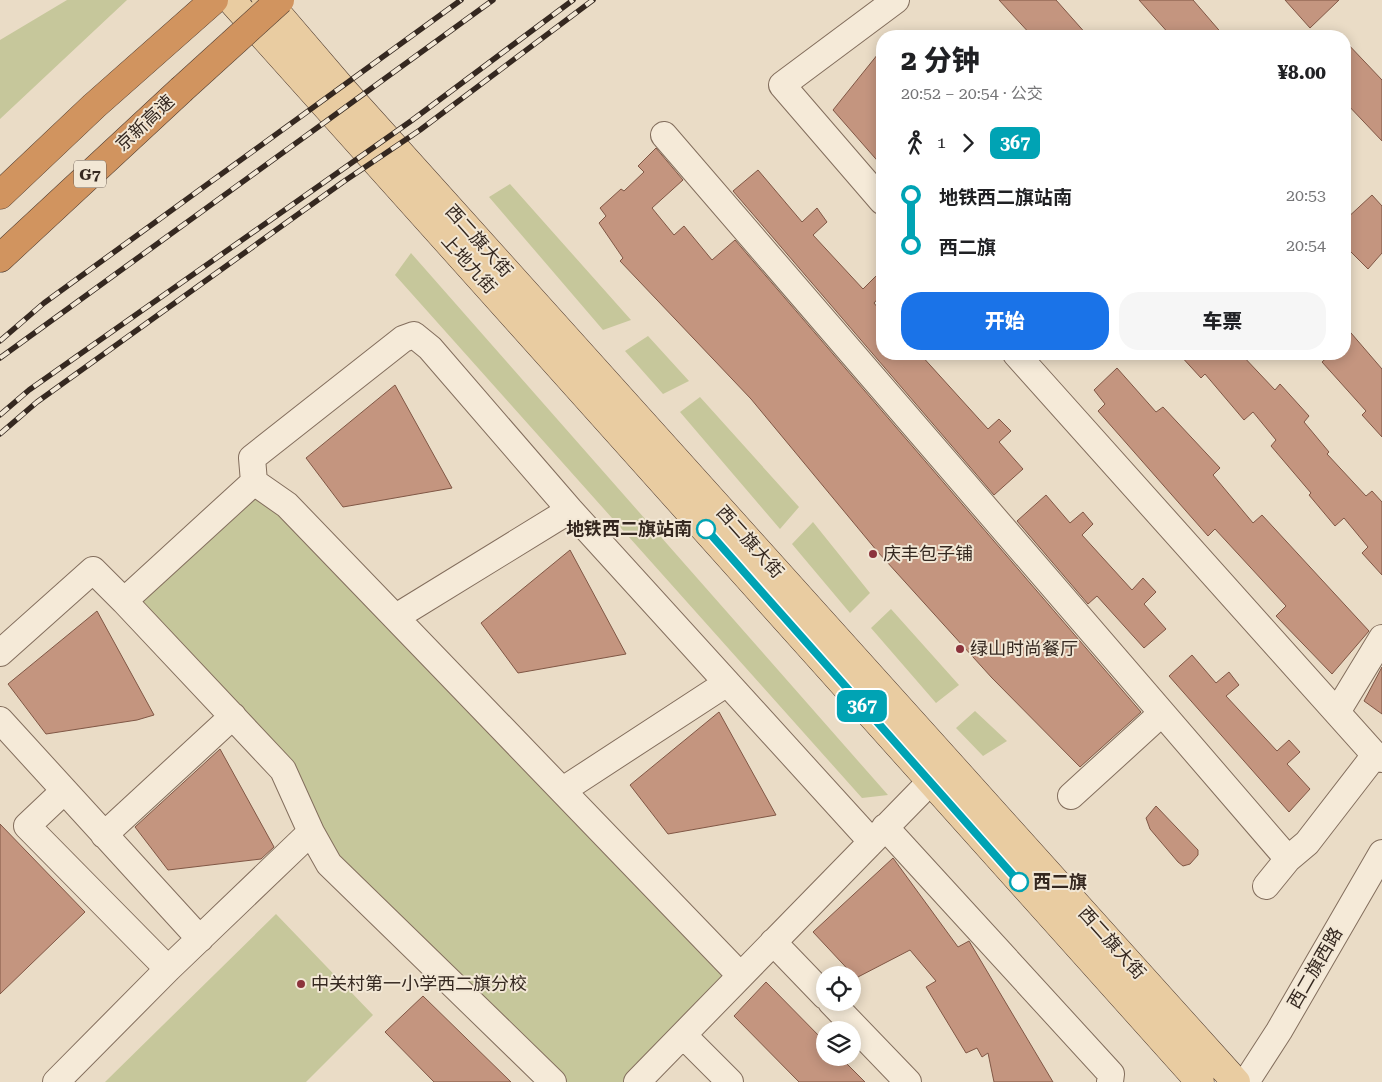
<!DOCTYPE html>
<html lang="zh">
<head>
<meta charset="utf-8">
<style>
  body { margin:0; font-family:"Roboto Serif","Noto Sans SC",serif; background:#f6f6f6; color:#202124; height:100vh; display:flex; flex-direction:column; font-size:19px; white-space:nowrap }
  * { box-sizing:border-box; margin:0 }
  p { font-size:16px; color:#757577 }
  .icon { flex:none; width:28px; height:28px; fill:none; stroke:currentColor; stroke-width:2; stroke-linecap:round; stroke-linejoin:round }
  .map { position:relative; flex:1; overflow:hidden }
  .panel { position:absolute; left:876px; top:30px; width:475px; height:330px; display:flex; flex-direction:column; background:#fff; border-radius:20px; box-shadow:0 2px 12px #0003 }
  .panel>* { flex:none }
  .badge { padding:0 10px; border-radius:8px; font-size:18px; line-height:32px }
  .controls { position:absolute; left:816px; top:966px; display:grid; gap:10px }
  .controls a { display:grid; place-items:center; width:45px; height:45px; border-radius:50%; background:#fff; box-shadow:0 2px 12px #0003; font-size:25px }
  .map>.badge { position:absolute; translate:-50% -50%; box-shadow:0 0 0 2px #fff }
  .legs { display:flex; align-items:center; gap:8px; height:55px; padding:0 25px; font-size:16px }
  .legs p { margin-inline-start:auto }
  .headline { display:flex; align-items:center; justify-content:space-between; height:85px; padding:0 25px }
  h1 { font-size:28px; font-weight:800; line-height:38px }
  .button { display:flex; gap:10px; margin-top:auto; padding:10px 25px }
  .button a { flex:1; height:58px; border-radius:20px; background:#1a73e8; color:#fff; font-size:20px; font-weight:800; line-height:58px; text-align:center }
  .button a+a { background:#f6f6f6; color:#202124 }
  ul { padding:0 25px; list-style:none }
  li { display:flex; align-items:center; gap:18px; height:50px; font-size:19px }
  li i { display:grid; place-items:center; width:8px; height:100%; margin:0 6px; background:currentColor }
  li i::after { content:''; width:12px; height:12px; margin:-6px; border:4px solid; border-radius:50%; background:#fff }
  li p { margin-inline-start:auto }
  li:first-child i { background:linear-gradient(#0000 50%,currentColor 0) }
  li:last-child i { background:linear-gradient(currentColor 50%,#0000 0) }
  .map>svg:first-child { display:block }
  .green { fill:#c6c79b }
  .building { fill:#c4957f; stroke:#805745 }
  .lines { fill:none; stroke-linecap:round; stroke-linejoin:round }
  .minor-casing { stroke:#836e5d; stroke-width:28 }
  .major-casing { stroke:#513d31; stroke-width:29 }
  .highway-casing { stroke:#513d31; stroke-width:29 }
  .minor { stroke:#f5ead8; stroke-width:26 }
  .major { stroke:#e9cca1; stroke-width:28 }
  .highway { stroke:#d1945f; stroke-width:28 }
  .rail-casing { stroke:#352820; stroke-width:5.5 }
  .rail { stroke:#f2e7d5; stroke-width:4; stroke-dasharray:11; stroke-linecap:butt }
  .highway-bridge-casing { stroke:#513d31; stroke-width:29; stroke-linecap:butt }
  .highway-bridge { stroke:#d1945f; stroke-width:28 }
  .line-1-casing { stroke:#fff; stroke-width:11 }
  .line-1 { stroke:#00a3b4; stroke-width:8 }
  .stop-1-dot { fill:#fff; stroke:#00a3b4; stroke-width:2.5 }
  .poi-dot { fill:#8c333c; stroke:#f2e7d5; stroke-width:2 }
  .labels { text-anchor:middle; stroke-width:4; stroke-linejoin:round; paint-order:stroke }
  .shield { fill:#f2e7d5; stroke:#6e6156; stroke-width:1 }
  .shield-label { font-size:16px; font-weight:bold; fill:#352820 }
  .street-label { font-size:18px; fill:#352820; stroke:#f2e7d5 }
  .stop-label { font-size:18px; font-weight:bold; fill:#352820; stroke:#f2e7d5; text-anchor:end }
  .poi-label { font-size:18px; fill:#352820; stroke:#f2e7d5; text-anchor:start }
</style>
</head>
<body>
<div class="map">
<svg width="1382" height="1082" viewBox="0 0 1382 1082">
  <rect width="100%" height="100%" fill="#eadcc6"/>
  <path class="green" d="M 67,0 L 127,0 L 0,119 L 0,40 Z
    M 510,184 L 631,320 L 603,330 L 489,197 Z
    M 411,253 L 888,795 L 862,798 L 395,275 Z
    M 648,336 L 689,381 L 663,394 L 625,351 Z
    M 700,397 L 799,507 L 780,529 L 680,412 Z
    M 254,482 L 740,975 L 637,1082 L 553,1082 L 329,864 L 302,808 L 124,601 Z
    M 813,522 L 870,593 L 850,613 L 792,544 Z
    M 891,609 L 959,685 L 936,703 L 871,628 Z
    M 975,711 L 1007,741 L 983,756 L 956,728 Z
    M 276,914 L 373,1015 L 306,1082 L 105,1082 Z"/>
  <path class="building" d="M 999,0 L 1056,0 L 1088,36 L 1032,36 Z
    M 1139,0 L 1193,0 L 1224,36 L 1171,36 Z
    M 1285,0 L 1339,0 L 1310,28 Z
    M 1345,41 L 1382,80 L 1382,141 L 1345,102 Z
    M 882,49 L 882,166 L 833,110 Z
    M 656,148 L 683,180 L 652,208 L 674,235 L 684,226 L 712,260 L 735,240 L 1141,712 L 1080,767 L 992,678 L 877,551 L 751,399 L 620,261 L 623,258 L 599,223 L 606,216 L 600,208 L 621,189 L 624,191 L 644,172 L 638,166 Z
    M 758,170 L 802,222 L 817,208 L 827,222 L 813,235 L 863,289 L 882,270 L 882,294 L 874,303 L 882,313 L 882,354 L 920,354 L 988,429 L 999,419 L 1011,431 L 999,442 L 1023,469 L 994,495 L 733,191 Z
    M 1372,195 L 1382,206 L 1382,253 L 1368,269 L 1345,246 L 1345,220 Z
    M 1345,326 L 1382,369 L 1382,437 L 1362,415 L 1366,411 L 1322,362 L 1331,354 L 1345,354 Z
    M 1179,354 L 1241,354 L 1275,390 L 1280,384 L 1309,416 L 1304,422 L 1329,452 L 1327,454 L 1366,496 L 1372,491 L 1382,502 L 1382,575 L 1362,553 L 1368,547 L 1344,518 L 1335,526 L 1309,495 L 1311,493 L 1271,446 L 1276,440 L 1253,412 L 1244,420 L 1205,374 L 1201,378 Z
    M 1117,368 L 1156,412 L 1163,407 L 1220,468 L 1213,475 L 1253,523 L 1262,515 L 1369,631 L 1332,674 L 1276,616 L 1286,606 L 1215,529 L 1208,536 L 1098,411 L 1105,404 L 1094,390 Z
    M 395,385 L 452,488 L 343,507 L 306,458 Z
    M 1046,495 L 1070,523 L 1083,512 L 1093,524 L 1082,535 L 1132,590 L 1143,578 L 1156,592 L 1144,604 L 1166,629 L 1144,648 L 1097,596 L 1088,604 L 1017,521 Z
    M 570,550 L 626,654 L 518,673 L 481,623 Z
    M 97,611 L 154,715 L 137,720 L 46,734 L 8,684 Z
    M 1192,655 L 1216,683 L 1229,672 L 1239,685 L 1226,696 L 1277,751 L 1289,740 L 1300,752 L 1287,764 L 1310,789 L 1289,812 L 1169,676 Z
    M 1382,667 L 1382,714 L 1364,701 Z
    M 719,712 L 776,815 L 668,834 L 630,785 Z
    M 220,749 L 274,847 L 261,859 L 168,870 L 135,827 Z
    M 1156,806 L 1198,850 L 1198,855 L 1190,864 L 1183,866 L 1178,862 L 1150,829 L 1146,818 Z
    M 0,824 L 85,912 L 0,994 Z
    M 893,858 L 958,947 L 969,941 L 1053,1082 L 994,1082 L 988,1053 L 982,1057 L 977,1048 L 966,1053 L 926,987 L 936,981 L 910,950 L 856,978 L 813,932 Z
    M 766,982 L 825,1042 L 825,1058 L 841,1058 L 865,1082 L 799,1082 L 734,1016 Z
    M 423,996 L 511,1082 L 434,1082 L 385,1032 Z"/>
  <g class="lines">
    <g class="minor-casing">
      <path id="minor" d="M 664,135 L 1288,859
        M 882,201 L 782,85 L 896,0
        M 1016,354 L 1375,755 L 1382,759
        M 254,482 L 252,458 L 403,339 L 414,335 L 430,348 L 570,510 L 871,841
        M 396,617 L 570,510
        M 0,653 L 93,570 L 124,601
        M 1337,712 L 1382,638
        M 0,720 L 200,939
        M 563,790 L 727,683
        M 64,791 L 27,826 L 168,969
        M 1071,796 L 1162,713
        M 885,827 L 1111,1074 L 1110,1082
        M 104,835 L 233,716
        M 1266,886 L 1288,859 L 1307,843 L 1375,755
        M 773,942 L 825,996
        M 831,1002 L 908,1082
        M 683,1035 L 730,1082
        M 56,1082 L 168,969 L 311,832
        M 553,1082 L 329,864 L 311,832 L 283,770 L 124,601 L 254,482 L 287,505 L 740,975
        M 637,1082 L 930,782
        M 1246,1082 L 1279,1031 L 1382,853"/>
    </g>
    <g class="major-casing">
      <path id="major" d="M 231,0 L 1200,1082
        M 266,0 L 344,91 L 1236,1082"/>
    </g>
    <g class="highway-casing">
      <path id="highway" d="M 0,195 L 94,106 L 214,0
        M 0,258 L 181,90"/>
    </g>
    <use href="#minor" class="minor"/>
    <use href="#major" class="major"/>
    <use href="#highway" class="highway"/>
    <g class="rail-casing">
      <path id="rail" d="M 0,341 L 44,303 L 461,0
        M 0,358 L 493,0
        M 0,415 L 29,390 L 411,121 L 573,0
        M 0,434 L 37,402 L 343,182 L 420,130 L 593,0"/>
    </g>
    <use href="#rail" class="rail"/>
    <g class="highway-bridge-casing">
      <path id="highway-bridge" d="M 181,90 L 280,0"/>
    </g>
    <use href="#highway-bridge" class="highway-bridge"/>
  </g>
  <g class="lines">
    <g class="line-1-casing">
      <path id="line-1" d="M 706,529 L 1019,882"/>
    </g>
    <use href="#line-1" class="line-1"/>
  </g>
  <g class="stop-1-dot">
    <circle cx="706" cy="529" r="9"/>
    <circle cx="1019" cy="882" r="9"/>
  </g>
  <g class="poi-dot">
    <circle cx="873" cy="554" r="5"/>
    <circle cx="960" cy="649" r="5"/>
    <circle cx="301" cy="984" r="5"/>
  </g>
  <g class="labels">
    <rect class="shield" x="74" y="160.5" width="32" height="27" rx="4"/>
    <g class="shield-label">
      <text x="90" y="180">G7</text>
    </g>
    <g class="street-label">
      <text transform="translate(145 123) rotate(-43)" y="6">京新高速</text>
      <text transform="translate(479 241) rotate(48)" y="6">西二旗大街</text>
      <text transform="translate(469 264) rotate(48)" y="6">上地九街</text>
      <text transform="translate(750 542) rotate(48)" y="6">西二旗大街</text>
      <text transform="translate(1112 943) rotate(48)" y="6">西二旗大街</text>
      <text transform="translate(1315 968) rotate(-60)" y="6">西二旗西路</text>
    </g>
    <g class="stop-label">
      <text x="692" y="535">地铁西二旗站南</text>
      <text x="1033" y="888" text-anchor="start">西二旗</text>
    </g>
    <g class="poi-label">
      <text x="883" y="560">庆丰包子铺</text>
      <text x="970" y="655">绿山时尚餐厅</text>
      <text x="311" y="990">中关村第一小学西二旗分校</text>
    </g>
  </g>
</svg>
<div class="controls">
<a><svg class="icon" aria-label="locate" viewBox="0 0 24 24"><circle cx="12" cy="12" r="6"/><path d="M12 2v4M12 18v4M2 12h4M18 12h4"/></svg></a>
<a><svg class="icon" aria-label="layers" viewBox="0 0 24 24"><path d="M12 4l9 5-9 5-9-5zM3 14l9 5 9-5"/></svg></a>
</div>
<b class="badge" style="left:862px;top:706px;background:#00a3b4;color:#fff">367</b>
<section class="panel">
<div class="headline"><div><h1>2 分钟</h1><p>20:52 – 20:54 · 公交</p></div><b>¥8.00</b></div>
<div class="legs"><svg class="icon" aria-label="walk" viewBox="0 0 24 24"><circle cx="13" cy="4" r="2"/><path d="M13 8l-2 6 4 7M11 14l-3 7M7 12l3-4h3l4 4"/></svg>1<svg class="icon" aria-label="forward" viewBox="0 0 24 24"><path d="M9 5l7 7-7 7"/></svg><b class="badge" style="background:#00a3b4;color:#fff">367</b></div>
<ul>
<li><i style="color:#00a3b4"></i><b>地铁西二旗站南</b><p>20:53</p></li>
<li><i style="color:#00a3b4"></i><b>西二旗</b><p>20:54</p></li>
</ul>
<div class="button"><a>开始</a><a>车票</a></div>
</section>
</div>
</body>
</html>
